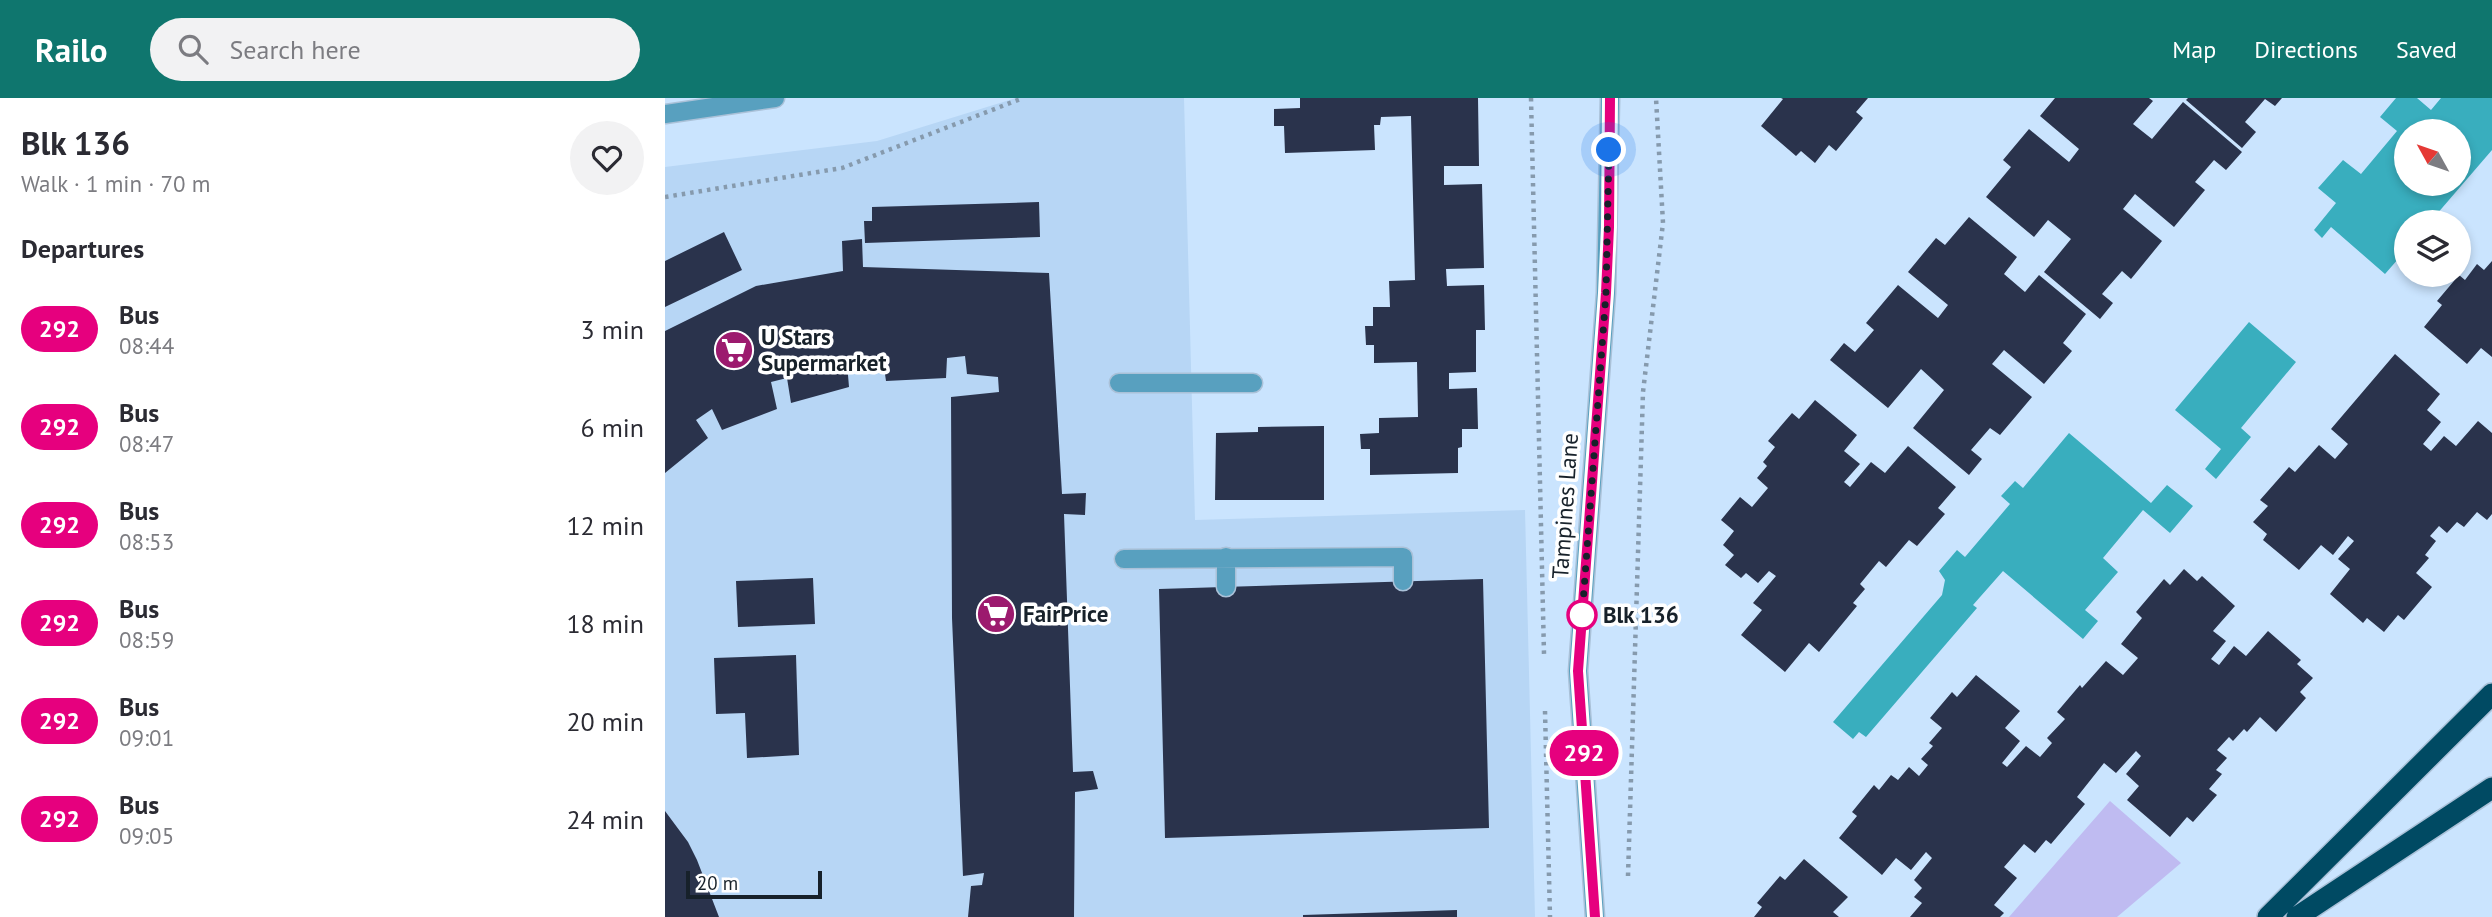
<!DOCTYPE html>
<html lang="en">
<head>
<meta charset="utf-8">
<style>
  body { margin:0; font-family:"PT Sans",sans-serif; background:#f2f2f3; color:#2b2b33; height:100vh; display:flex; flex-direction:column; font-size:26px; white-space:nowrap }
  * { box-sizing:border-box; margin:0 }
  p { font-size:23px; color:#7c7c81 }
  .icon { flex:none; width:38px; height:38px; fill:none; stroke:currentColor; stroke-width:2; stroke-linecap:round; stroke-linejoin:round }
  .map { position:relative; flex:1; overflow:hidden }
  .drawer { display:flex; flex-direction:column; background:#fff; width:665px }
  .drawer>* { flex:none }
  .badge { padding:0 14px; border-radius:23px; font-size:24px; line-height:46px }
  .needle { width:46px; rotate:310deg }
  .buttons { position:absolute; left:1729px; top:21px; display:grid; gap:14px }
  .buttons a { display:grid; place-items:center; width:77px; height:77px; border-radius:50%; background:#fff; box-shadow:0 4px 10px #0003; font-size:35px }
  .scale { position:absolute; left:21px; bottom:18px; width:136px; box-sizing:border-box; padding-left:7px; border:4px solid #17212a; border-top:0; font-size:19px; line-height:24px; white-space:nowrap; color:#17212a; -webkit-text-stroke:5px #fff; paint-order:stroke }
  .you { position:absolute; width:35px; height:35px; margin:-18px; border:5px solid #fff; border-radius:50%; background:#1a73e8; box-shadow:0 0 0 10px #1a73e833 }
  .map>.badge { position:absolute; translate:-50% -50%; box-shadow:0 0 0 4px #fff }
  h2 { padding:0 21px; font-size:26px; line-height:63px }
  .round { display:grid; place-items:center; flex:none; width:74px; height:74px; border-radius:37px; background:#f2f2f3 }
  .overview { display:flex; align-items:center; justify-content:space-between; height:119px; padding:0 21px }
  h1 { font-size:33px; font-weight:700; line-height:52px }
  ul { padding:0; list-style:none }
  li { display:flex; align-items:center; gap:21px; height:98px; padding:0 21px }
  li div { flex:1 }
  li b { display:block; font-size:26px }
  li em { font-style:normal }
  li .badge { min-width:77px; font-weight:700; text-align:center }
  header { display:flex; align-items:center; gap:42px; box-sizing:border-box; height:98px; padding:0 35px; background:#0f766e; color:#fff }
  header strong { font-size:33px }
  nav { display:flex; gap:38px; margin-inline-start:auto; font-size:24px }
  .search { width:490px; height:63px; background:#f2f2f3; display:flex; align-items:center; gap:18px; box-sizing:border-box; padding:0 24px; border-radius:38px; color:#7c7c81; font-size:26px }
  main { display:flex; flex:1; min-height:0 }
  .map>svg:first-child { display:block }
  .built { fill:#b7d6f5 }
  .green { fill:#bfbbf1 }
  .water { fill:#39aebe; fill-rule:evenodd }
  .building { fill:#2a334c }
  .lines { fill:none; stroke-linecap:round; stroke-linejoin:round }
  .minor-casing { stroke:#aac1d8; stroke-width:21 }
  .highway-casing { stroke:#aac1d8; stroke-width:24 }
  .path { stroke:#869aad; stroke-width:4.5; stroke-dasharray:3.5 5; stroke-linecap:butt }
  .minor { stroke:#58a0bf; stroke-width:18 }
  .highway { stroke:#004a63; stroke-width:21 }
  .line-casing { stroke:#fff; stroke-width:16 }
  .line { stroke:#e6007e; stroke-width:10 }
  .walk { stroke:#17212a; stroke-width:7; stroke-dasharray:0 12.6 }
  .stop-dot { fill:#fff; stroke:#e6007e; stroke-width:3.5 }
  .labels { text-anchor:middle; stroke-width:7; stroke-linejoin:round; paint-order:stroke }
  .poi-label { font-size:23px; font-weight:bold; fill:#17212a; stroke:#fff; text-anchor:start }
  .street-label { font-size:23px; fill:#17212a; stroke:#fff }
  .stop-label { font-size:23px; font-weight:bold; fill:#17212a; stroke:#fff; text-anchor:start }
</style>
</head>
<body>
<header>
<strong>Railo</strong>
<div class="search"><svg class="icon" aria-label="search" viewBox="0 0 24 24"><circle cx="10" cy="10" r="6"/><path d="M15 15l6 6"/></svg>Search here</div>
<nav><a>Map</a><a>Directions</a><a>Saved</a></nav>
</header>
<main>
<section class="drawer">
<div class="overview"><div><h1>Blk 136</h1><p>Walk · 1 min · 70 m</p></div><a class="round"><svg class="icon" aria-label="heart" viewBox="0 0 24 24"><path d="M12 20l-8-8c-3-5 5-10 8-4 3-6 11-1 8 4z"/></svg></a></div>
<h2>Departures</h2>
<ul>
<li><span class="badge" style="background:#e6007e;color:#fff">292</span><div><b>Bus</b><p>08:44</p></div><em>3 min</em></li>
<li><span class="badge" style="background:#e6007e;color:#fff">292</span><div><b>Bus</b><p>08:47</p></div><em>6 min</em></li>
<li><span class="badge" style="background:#e6007e;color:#fff">292</span><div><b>Bus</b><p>08:53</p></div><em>12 min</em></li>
<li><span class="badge" style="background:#e6007e;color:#fff">292</span><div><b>Bus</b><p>08:59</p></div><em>18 min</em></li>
<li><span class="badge" style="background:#e6007e;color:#fff">292</span><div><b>Bus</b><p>09:01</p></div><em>20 min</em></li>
<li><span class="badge" style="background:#e6007e;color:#fff">292</span><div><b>Bus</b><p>09:05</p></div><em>24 min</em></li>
</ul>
</section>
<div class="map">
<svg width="1827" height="819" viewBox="0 0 1827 819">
  <rect width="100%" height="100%" fill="#cae4fe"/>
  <path class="built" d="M 351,0 L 519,0 L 530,422 L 860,412 L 870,819 L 0,819 L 0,69 L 212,43 Z"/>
  <path class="green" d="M 1445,703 L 1516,765 L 1452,819 L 1344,819 Z"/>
  <path class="water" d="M 1731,0 L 1752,0 L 1766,12 L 1776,0 L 1827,0 L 1827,52 L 1765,124 L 1741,124 L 1741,152 L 1720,176 L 1666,129 L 1657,140 L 1649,132 L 1671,105 L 1653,90 L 1678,62 L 1696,76 L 1732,33 L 1715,19 ZM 1741,33 L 1794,33 L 1794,86 L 1741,86 Z
    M 1584,224 L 1631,264 L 1576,330 L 1586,339 L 1551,381 L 1540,371 L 1556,351 L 1510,312 Z
    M 1404,335 L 1486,405 L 1502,387 L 1528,408 L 1505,435 L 1478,412 L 1438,460 L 1453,474 L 1420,512 L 1433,523 L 1418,541 L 1338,473 L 1308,507 L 1312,510 L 1201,639 L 1194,634 L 1188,641 L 1168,624 L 1277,497 L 1280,482 L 1274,473 L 1292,452 L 1300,459 L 1345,406 L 1336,398 L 1350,383 L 1358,390 Z"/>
  <path class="building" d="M 635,0 L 813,0 L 814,68 L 779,68 L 779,87 L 817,86 L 819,170 L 781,171 L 782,188 L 819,187 L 820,232 L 811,232 L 811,274 L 784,275 L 784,291 L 812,290 L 813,331 L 797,331 L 797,349 L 793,350 L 793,375 L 705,377 L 705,351 L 696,351 L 695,336 L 714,335 L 714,320 L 753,319 L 752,264 L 709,265 L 709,247 L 701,247 L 700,228 L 708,228 L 708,209 L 725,209 L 724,183 L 750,182 L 746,18 L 716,19 L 715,27 L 709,27 L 710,52 L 620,55 L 619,28 L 609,28 L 609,11 L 635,10 Z
    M 1116,0 L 1203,0 L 1191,14 L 1198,20 L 1171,53 L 1164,47 L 1150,65 L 1136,53 L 1131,58 L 1096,28 L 1118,1 Z
    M 1390,0 L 1484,0 L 1488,3 L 1468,26 L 1487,41 L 1518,4 L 1577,54 L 1561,72 L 1549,62 L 1530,84 L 1540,92 L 1509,129 L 1470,96 L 1458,111 L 1497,143 L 1466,181 L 1457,173 L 1437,196 L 1448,205 L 1435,221 L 1379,174 L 1406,141 L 1383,122 L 1369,139 L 1321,99 L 1346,69 L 1338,62 L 1364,31 L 1404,64 L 1414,51 L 1375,18 Z
    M 1523,0 L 1617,0 L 1610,8 L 1600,1 L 1580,24 L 1591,34 L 1577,50 L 1521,2 Z
    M 374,104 L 375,139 L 200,145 L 199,123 L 207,123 L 207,109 Z
    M 1304,119 L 1352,159 L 1339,176 L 1360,194 L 1374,177 L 1421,216 L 1398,245 L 1407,253 L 1379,286 L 1339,252 L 1327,266 L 1367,299 L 1335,337 L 1325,330 L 1306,352 L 1317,361 L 1304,377 L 1248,330 L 1279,292 L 1256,271 L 1223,310 L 1165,262 L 1179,245 L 1190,254 L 1209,232 L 1201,225 L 1233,187 L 1273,220 L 1283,207 L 1243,174 L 1271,140 L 1280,147 Z
    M 59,134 L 77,172 L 0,209 L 0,163 Z
    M 197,141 L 198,169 L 384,175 L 397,396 L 421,395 L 420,417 L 399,416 L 408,674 L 428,673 L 433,691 L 410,694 L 409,819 L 303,819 L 306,788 L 317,787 L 319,775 L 298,778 L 287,520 L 286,299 L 334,294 L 333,279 L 302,276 L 300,258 L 282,260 L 281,280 L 221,283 L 218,262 L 182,265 L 184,289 L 126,305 L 122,280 L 106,284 L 112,311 L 57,332 L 47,311 L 31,322 L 43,340 L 0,375 L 0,233 L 91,188 L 178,173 L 177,143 Z
    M 1827,163 L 1827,259 L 1816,250 L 1802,266 L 1759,229 L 1777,207 L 1772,203 L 1794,177 L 1800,182 L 1812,166 L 1819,172 Z
    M 1730,256 L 1775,296 L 1762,312 L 1776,324 L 1758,346 L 1766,353 L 1779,338 L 1791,348 L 1813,323 L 1827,335 L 1827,416 L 1822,422 L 1812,414 L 1799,429 L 1792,424 L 1782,435 L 1774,428 L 1765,438 L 1771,443 L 1760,457 L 1764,460 L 1751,475 L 1767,489 L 1739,522 L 1733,517 L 1719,534 L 1702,520 L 1698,525 L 1665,496 L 1685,471 L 1673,461 L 1689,443 L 1683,438 L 1668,457 L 1656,447 L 1634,472 L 1598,442 L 1602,436 L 1588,424 L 1603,408 L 1595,402 L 1624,369 L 1630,374 L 1654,347 L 1670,361 L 1683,346 L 1666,331 Z
    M 1150,302 L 1192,337 L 1179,353 L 1195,366 L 1179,384 L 1185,389 L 1206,364 L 1220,375 L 1243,348 L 1291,389 L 1273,410 L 1280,416 L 1252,448 L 1244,442 L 1221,469 L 1214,463 L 1195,486 L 1200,491 L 1188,505 L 1192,508 L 1154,554 L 1144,545 L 1120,574 L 1076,537 L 1097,512 L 1088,505 L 1111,478 L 1104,473 L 1093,485 L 1081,475 L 1076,480 L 1060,467 L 1069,457 L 1058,447 L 1069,433 L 1056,422 L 1075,399 L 1087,409 L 1103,390 L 1092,380 L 1102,368 L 1098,364 L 1110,349 L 1103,343 L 1127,315 L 1134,321 Z
    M 659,328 L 659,402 L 550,402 L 551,335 L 593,334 L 593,329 Z
    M 1519,471 L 1532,483 L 1537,478 L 1570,508 L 1548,533 L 1561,543 L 1546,561 L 1554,567 L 1569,548 L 1581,558 L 1603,533 L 1636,562 L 1632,566 L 1648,580 L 1635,594 L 1641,600 L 1611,634 L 1595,619 L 1582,634 L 1579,631 L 1568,643 L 1564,639 L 1552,652 L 1562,660 L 1551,672 L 1557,676 L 1544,691 L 1552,697 L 1528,724 L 1522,719 L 1505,739 L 1462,702 L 1474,688 L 1461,676 L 1476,658 L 1471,653 L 1451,675 L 1439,665 L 1412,699 L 1420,706 L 1386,746 L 1381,742 L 1370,755 L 1359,746 L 1339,769 L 1352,780 L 1329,807 L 1339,815 L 1335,819 L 1245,819 L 1257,805 L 1249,799 L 1257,790 L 1249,782 L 1267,760 L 1261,754 L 1246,772 L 1231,760 L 1217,777 L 1174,740 L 1192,718 L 1187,714 L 1209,687 L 1214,692 L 1226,677 L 1233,682 L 1244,669 L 1254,678 L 1263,667 L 1256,661 L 1268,648 L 1264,645 L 1277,630 L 1265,620 L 1287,594 L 1292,599 L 1311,577 L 1355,613 L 1340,630 L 1355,643 L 1337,665 L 1342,669 L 1361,648 L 1375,659 L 1387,645 L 1382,640 L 1400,621 L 1392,614 L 1415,587 L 1417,590 L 1441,563 L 1458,577 L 1473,560 L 1456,546 L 1477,520 L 1471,514 L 1499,481 L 1505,487 Z
    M 148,480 L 150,526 L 73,529 L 71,483 Z
    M 818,481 L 824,730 L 500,740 L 494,491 Z
    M 131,557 L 134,657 L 82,660 L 80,615 L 51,616 L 49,560 Z
    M 0,713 L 23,744 L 32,762 L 54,819 L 0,819 Z
    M 1139,761 L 1183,799 L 1168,814 L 1174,819 L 1089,819 L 1097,809 L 1092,805 L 1115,778 L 1120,782 Z
    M 792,812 L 792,819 L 638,819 L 638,817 Z"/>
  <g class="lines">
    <g class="minor-casing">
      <path id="minor" d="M 0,16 L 110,0
        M 454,285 L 588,285
        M 459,461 L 738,459 L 738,483
        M 561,489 L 561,459
        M 930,819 L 913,573 L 941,195 L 945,0"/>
    </g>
    <g class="highway-casing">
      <path id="highway" d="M 1603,819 L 1827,596
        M 1632,819 L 1827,690"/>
    </g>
    <path class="path" d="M 866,0 L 879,556
      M 0,99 L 177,70 L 358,0
      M 880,613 L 885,819
      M 963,778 L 978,294 L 998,125 L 991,0"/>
    <use href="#minor" class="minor"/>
    <use href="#highway" class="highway"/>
  </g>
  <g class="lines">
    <g class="line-casing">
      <path id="line" d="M 930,819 L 913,573 L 941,195 L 944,129 L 945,0"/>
    </g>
    <use href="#line" class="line"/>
    <path class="walk" d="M 917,517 L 917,519 L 941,195 L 944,52"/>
  </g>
  <defs>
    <g id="supermarket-disc" transform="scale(2.0125)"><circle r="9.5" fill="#9c1a6e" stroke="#fff"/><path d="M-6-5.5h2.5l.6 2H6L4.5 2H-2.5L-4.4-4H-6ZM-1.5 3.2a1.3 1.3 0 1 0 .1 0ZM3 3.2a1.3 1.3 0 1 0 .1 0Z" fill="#fff"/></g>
  </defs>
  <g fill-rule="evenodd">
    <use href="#supermarket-disc" x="69" y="252"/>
    <use href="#supermarket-disc" x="331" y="516"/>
  </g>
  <circle class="stop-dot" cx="917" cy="517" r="14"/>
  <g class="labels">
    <g class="poi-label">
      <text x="96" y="247">U Stars<tspan x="96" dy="26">Supermarket</tspan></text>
      <text x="358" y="524">FairPrice</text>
    </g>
    <g class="street-label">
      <text transform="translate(900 408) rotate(-86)" y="8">Tampines Lane</text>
    </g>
    <g class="stop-label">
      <text x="938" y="525">Blk 136</text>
    </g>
  </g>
</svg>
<div class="buttons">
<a><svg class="needle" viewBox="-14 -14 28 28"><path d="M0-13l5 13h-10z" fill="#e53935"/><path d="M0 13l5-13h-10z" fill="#7c7c81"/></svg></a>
<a><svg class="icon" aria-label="layers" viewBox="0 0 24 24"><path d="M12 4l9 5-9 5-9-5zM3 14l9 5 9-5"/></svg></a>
</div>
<div class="scale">20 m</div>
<div class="you" style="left:944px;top:52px"></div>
<b class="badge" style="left:919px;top:655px;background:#e6007e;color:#fff">292</b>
</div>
</main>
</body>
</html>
